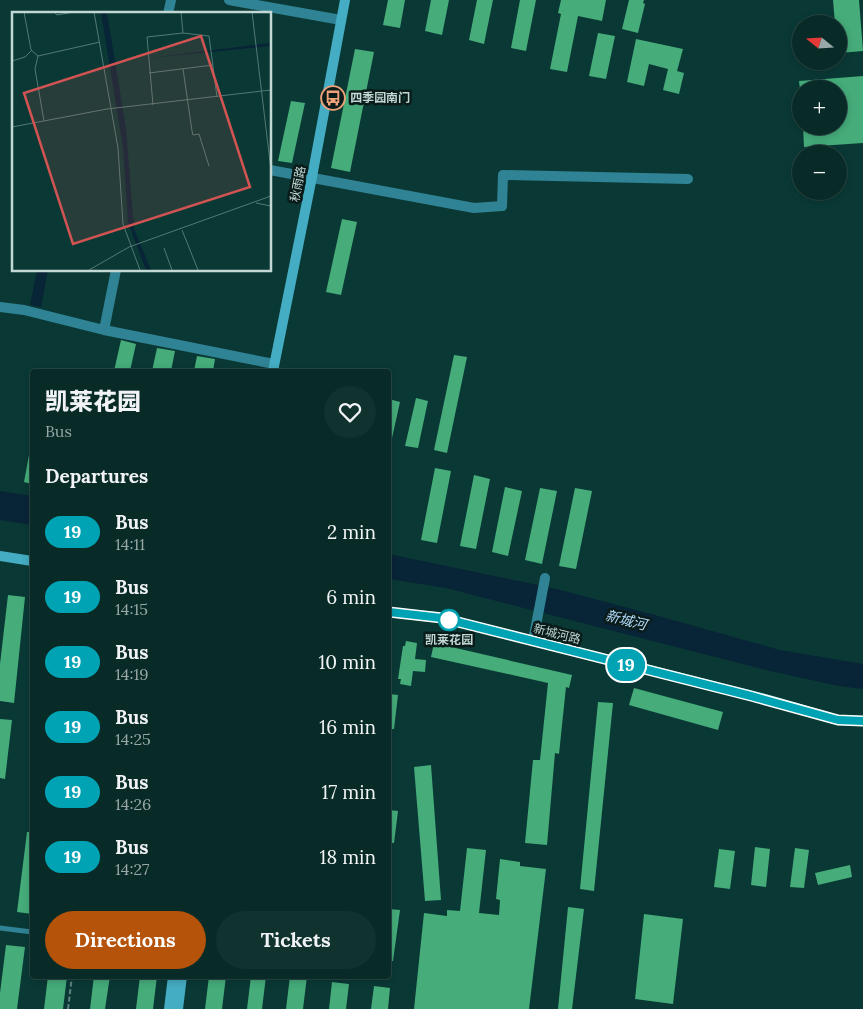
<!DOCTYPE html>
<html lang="en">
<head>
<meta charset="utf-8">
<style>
  body { margin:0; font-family:Lora,"Noto Sans SC",serif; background:#113330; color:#f1f3f6; height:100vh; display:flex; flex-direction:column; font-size:19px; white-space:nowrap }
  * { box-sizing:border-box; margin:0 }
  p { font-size:16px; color:#98a7a8 }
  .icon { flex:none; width:28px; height:28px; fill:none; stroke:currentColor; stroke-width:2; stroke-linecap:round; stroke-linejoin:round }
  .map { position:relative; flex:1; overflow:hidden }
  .panel { position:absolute; left:30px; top:369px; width:361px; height:610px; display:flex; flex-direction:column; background:#082b28; border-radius:5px; box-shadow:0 2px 8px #0003,0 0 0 1px #294745 }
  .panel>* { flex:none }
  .badge { padding:0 10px; border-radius:16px; font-size:18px; line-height:32px }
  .needle { width:32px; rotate:288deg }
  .controls { position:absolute; left:792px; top:15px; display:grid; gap:10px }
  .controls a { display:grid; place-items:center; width:55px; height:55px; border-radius:50%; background:#082b28; box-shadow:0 2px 8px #0003,0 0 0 1px #294745; font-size:25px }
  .map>.badge { position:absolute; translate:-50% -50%; box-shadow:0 0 0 2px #fff }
  h2 { padding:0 15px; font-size:19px; line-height:45px }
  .round { display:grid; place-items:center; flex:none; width:52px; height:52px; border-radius:26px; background:#113330 }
  .headline { display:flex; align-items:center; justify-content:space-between; height:85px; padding:0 15px }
  h1 { font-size:24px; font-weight:800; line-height:38px }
  .cta { display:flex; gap:10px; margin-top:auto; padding:10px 15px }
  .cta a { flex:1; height:58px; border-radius:30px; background:#b45309; color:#fff; font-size:20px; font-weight:800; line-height:58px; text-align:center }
  .cta a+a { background:#113330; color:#f1f3f6 }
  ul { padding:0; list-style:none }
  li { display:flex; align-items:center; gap:15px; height:65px; padding:0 15px }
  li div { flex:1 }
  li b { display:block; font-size:19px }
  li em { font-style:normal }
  li .badge { min-width:55px; font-weight:700; text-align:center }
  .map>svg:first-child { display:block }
  .water { fill:#082437 }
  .building { fill:#45ac7a }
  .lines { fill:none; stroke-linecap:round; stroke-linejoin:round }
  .path { stroke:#60837f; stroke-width:2; stroke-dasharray:5 2.5; stroke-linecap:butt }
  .lane { stroke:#308394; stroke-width:5 }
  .street { stroke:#308394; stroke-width:10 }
  .secondary { stroke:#45adc3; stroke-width:10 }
  .line-casing { stroke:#fff; stroke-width:11 }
  .line { stroke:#00a3b4; stroke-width:8 }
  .stop-dot { fill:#fff; stroke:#00a3b4; stroke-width:2.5 }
  .labels { text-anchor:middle; stroke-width:5; stroke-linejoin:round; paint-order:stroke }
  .poi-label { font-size:12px; font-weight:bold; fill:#c1d8d4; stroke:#0a1c1a; text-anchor:start }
  .street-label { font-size:12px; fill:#c1d8d4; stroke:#0a1c1a }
  .stop-label { font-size:12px; font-weight:bold; fill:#c1d8d4; stroke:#0a1c1a }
  .water-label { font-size:14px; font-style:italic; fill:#b2dafa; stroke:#0a1c1a }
  .inset-road { fill:none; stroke:#537975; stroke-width:1 }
  .view { fill:#d15453; fill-opacity:0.15; stroke:#d15453; stroke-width:2.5 }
  .inset-edge { fill:none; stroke:#c1d8d4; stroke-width:2.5 }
</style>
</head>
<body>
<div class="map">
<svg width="863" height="1009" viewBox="0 0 863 1009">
  <rect width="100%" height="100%" fill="#0a3935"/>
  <path class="water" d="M 37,270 L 48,270 L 41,307 L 30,305 Z
    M 0,491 L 32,496 L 32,525 L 0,520 Z
    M 389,554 L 557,589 L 655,615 L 780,650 L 863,664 L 863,689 L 839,686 L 770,671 L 446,588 L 389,579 Z"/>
  <path class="building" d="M 388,0 L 405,0 L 400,28 L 383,25 Z
    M 431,0 L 449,0 L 442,35 L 425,31 Z
    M 477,0 L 493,0 L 484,44 L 469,40 Z
    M 520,0 L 536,0 L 526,51 L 511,48 Z
    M 561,0 L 606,0 L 602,21 L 578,16 L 567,72 L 550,69 L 561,14 L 558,13 Z
    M 629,0 L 644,0 L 643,3 L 645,4 L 638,33 L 622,29 Z
    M 833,0 L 859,0 L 863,51 L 839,53 L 839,24 L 835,24 Z
    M 598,33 L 615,36 L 606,79 L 589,76 Z
    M 636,39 L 683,49 L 677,71 L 684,73 L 679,94 L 663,90 L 668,69 L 649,64 L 644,86 L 627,82 Z
    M 355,49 L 374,52 L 350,172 L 331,168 Z
    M 863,76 L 863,143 L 804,147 L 803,126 L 839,126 L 839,89 L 800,89 L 799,81 Z
    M 291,101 L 305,103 L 292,163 L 278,161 Z
    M 342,219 L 357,222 L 341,295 L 326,292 Z
    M 121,340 L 136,344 L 130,371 L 114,371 Z
    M 157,348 L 175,351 L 171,371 L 152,371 Z
    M 454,355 L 467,357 L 447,453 L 434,450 Z
    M 197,356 L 215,359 L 213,371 L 194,371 Z
    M 416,398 L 428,401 L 418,448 L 405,446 Z
    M 389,399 L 400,402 L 392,438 L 389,438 Z
    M 29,455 L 32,455 L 32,484 L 24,482 Z
    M 435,468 L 451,471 L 437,543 L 421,540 Z
    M 474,475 L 490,479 L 476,549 L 460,546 Z
    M 505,487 L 522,491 L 508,556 L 492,552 Z
    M 540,488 L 557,491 L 542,564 L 525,560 Z
    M 575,488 L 592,491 L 576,569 L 559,566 Z
    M 8,595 L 25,597 L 14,703 L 0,701 L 0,664 Z
    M 406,641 L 417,643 L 415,659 L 426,660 L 425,672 L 413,671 L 411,686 L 400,684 L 401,679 L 398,679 L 403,646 L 405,646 Z
    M 434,643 L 572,675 L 569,688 L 566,687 L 559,754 L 555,753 L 547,845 L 525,843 L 533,760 L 540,760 L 548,683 L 431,657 Z
    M 634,688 L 723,712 L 718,730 L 629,705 Z
    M 389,694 L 398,695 L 394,729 L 389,729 Z
    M 598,702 L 613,703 L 594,891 L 580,889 Z
    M 0,719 L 12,720 L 5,779 L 0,778 Z
    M 431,765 L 441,900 L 425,901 L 414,767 Z
    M 389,810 L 398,811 L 394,843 L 389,843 Z
    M 27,832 L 32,832 L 32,914 L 17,912 Z
    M 755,847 L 770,849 L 766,887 L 751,885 Z
    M 467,848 L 486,850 L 479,913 L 499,915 L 500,900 L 496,899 L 500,859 L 520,862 L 520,866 L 546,869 L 529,1009 L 414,1009 L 424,913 L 447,916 L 447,910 L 460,911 Z
    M 795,848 L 809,850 L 804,888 L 790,887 Z
    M 719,849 L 735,851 L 730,889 L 714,887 Z
    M 850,865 L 852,877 L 818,885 L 815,873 Z
    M 568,907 L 584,909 L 572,1009 L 558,1009 Z
    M 389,909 L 400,910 L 393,961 L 389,961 Z
    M 644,914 L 683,919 L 673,1004 L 635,999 Z
    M 6,945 L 25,947 L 17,1009 L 0,1009 L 0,993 Z
    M 48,976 L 67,976 L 63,1009 L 44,1009 Z
    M 94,976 L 110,976 L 105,1009 L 90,1009 Z
    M 140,976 L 157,976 L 153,1009 L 136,1009 Z
    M 209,976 L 226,976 L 222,1009 L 205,1009 Z
    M 251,976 L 266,976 L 262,1009 L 247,1009 Z
    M 290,976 L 307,976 L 303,1009 L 286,1009 Z
    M 332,982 L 349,984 L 346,1009 L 329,1009 Z
    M 374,986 L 390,988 L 388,1009 L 371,1009 Z"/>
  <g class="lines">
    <path class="path" d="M 68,1009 L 72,976"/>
    <path class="lane" d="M 0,928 L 32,932"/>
    <path class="street" d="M 229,0 L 341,20
      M 168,14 L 171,0
      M 270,170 L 474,208 L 502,206 L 503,175 L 688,179
      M 0,307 L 24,310 L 104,330 L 274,364
      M 104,330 L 116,270
      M 533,641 L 545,578"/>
    <path class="secondary" d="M 273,371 L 312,177 L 345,0
      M 0,556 L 32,561
      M 389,612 L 442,618 L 769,700 L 838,720 L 863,721
      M 169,1009 L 173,976
      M 178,1009 L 182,976"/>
  </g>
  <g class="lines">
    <g class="line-casing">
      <path id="line" d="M 389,612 L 442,618 L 751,696 L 838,720 L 863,721"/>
    </g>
    <use href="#line" class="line"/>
  </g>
  <defs>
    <g id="bus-ring" transform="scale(1.25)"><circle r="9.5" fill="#0a1c1a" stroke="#f0a278" stroke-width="1.5"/><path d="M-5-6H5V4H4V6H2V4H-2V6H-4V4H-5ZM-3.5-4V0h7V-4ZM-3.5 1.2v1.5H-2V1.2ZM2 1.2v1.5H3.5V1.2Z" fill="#f0a278"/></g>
  </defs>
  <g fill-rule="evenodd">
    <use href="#bus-ring" x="333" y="98"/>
  </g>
  <circle class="stop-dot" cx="449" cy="620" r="10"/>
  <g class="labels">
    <g class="poi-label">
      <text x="350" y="102">四季园南门</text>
    </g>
    <g class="street-label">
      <text transform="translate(298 184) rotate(-79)" y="4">秋雨路</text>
      <text transform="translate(557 634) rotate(14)" y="4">新城河路</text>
    </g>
    <g class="stop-label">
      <text x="449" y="644">凯莱花园</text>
    </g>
    <g class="water-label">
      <text transform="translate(626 620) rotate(14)" y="5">新城河</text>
    </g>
  </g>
  <g transform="translate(12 12)">
    <rect width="259" height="259" fill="#0a3935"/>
    <path d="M 89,1 L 95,1 L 114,116 L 122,217 L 139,258 L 134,258 L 116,210 L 111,135 ZM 259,31 L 259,34 L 137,46 Z" fill="#082437"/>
    <path class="inset-road" d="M 12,0 L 19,38 L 26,44 L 23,57 L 32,109M 42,0 L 45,3 L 62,0M 82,0 L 106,136 L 111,212 L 128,258M 169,0 L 171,21M 240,0 L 259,158M 26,44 L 88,30M 0,49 L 13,45 L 20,38M 171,57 L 180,119 L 181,123 L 187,122 L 197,154M 137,61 L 201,53M 141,93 L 135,25 L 171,21 L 197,24 L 205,85M 0,115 L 95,97 L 259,78M 244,191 L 259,194M 170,218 L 186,258M 152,236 L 160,258M 77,258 L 117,235 L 259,184"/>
    <path class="view" d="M 189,24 L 238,175 L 61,232 L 12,81 Z"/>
    <rect width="259" height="259" class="inset-edge"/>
  </g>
</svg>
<div class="controls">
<a><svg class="needle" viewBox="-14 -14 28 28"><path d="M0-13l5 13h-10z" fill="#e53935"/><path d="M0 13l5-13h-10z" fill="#98a7a8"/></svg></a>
<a>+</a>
<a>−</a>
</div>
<b class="badge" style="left:626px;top:665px;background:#00a3b4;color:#fff">19</b>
<section class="panel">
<div class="headline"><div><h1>凯莱花园</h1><p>Bus</p></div><a class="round"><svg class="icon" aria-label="heart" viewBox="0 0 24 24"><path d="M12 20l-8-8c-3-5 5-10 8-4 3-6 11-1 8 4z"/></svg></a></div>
<h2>Departures</h2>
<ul>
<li><span class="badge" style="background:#00a3b4;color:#fff">19</span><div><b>Bus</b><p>14:11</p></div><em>2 min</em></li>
<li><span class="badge" style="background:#00a3b4;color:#fff">19</span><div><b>Bus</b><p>14:15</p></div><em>6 min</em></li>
<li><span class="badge" style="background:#00a3b4;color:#fff">19</span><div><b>Bus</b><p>14:19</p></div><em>10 min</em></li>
<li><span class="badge" style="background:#00a3b4;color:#fff">19</span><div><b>Bus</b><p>14:25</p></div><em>16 min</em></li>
<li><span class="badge" style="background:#00a3b4;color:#fff">19</span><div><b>Bus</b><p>14:26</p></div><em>17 min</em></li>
<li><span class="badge" style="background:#00a3b4;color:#fff">19</span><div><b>Bus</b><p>14:27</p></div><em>18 min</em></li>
</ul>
<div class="cta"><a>Directions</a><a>Tickets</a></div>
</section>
</div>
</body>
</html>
